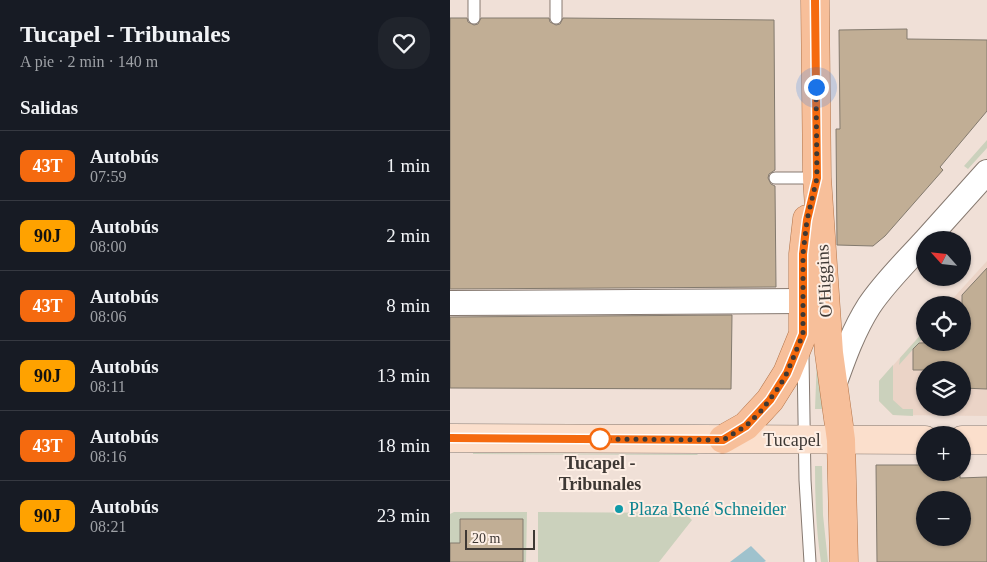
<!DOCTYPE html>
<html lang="es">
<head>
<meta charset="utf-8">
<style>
  body { margin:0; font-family:Georgia,serif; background:#20242c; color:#f1f3f6; height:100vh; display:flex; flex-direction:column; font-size:19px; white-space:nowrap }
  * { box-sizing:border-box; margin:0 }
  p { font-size:16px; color:#9ea1a6 }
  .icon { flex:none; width:28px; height:28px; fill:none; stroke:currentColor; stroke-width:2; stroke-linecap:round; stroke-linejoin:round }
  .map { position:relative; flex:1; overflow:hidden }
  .sheet { display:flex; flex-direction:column; background:#171b24; width:450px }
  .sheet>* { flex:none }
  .badge { padding:0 10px; border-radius:8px; font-size:18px; line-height:32px }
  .needle { width:32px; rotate:297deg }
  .fabs { position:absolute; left:466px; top:231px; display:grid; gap:10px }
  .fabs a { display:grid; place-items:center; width:55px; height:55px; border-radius:50%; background:#171b24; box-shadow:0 1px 4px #0004; font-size:25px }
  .scale { position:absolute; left:15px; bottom:12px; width:70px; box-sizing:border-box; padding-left:5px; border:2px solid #3e3834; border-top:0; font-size:14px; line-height:18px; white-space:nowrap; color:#3e3834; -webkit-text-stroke:4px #fdeee4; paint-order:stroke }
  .you { position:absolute; width:25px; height:25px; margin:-12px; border:4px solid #fff; border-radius:50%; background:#1a73e8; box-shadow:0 0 0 8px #1a73e833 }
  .map>.badge { position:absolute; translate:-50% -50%; box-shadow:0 0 0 2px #fff }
  h2 { padding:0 20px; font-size:19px; line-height:45px }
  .round { display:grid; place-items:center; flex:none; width:52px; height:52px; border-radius:20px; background:#20242c }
  .summary { display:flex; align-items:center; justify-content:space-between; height:85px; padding:0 20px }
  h1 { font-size:24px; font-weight:700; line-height:38px }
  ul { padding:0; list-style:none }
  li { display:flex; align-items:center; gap:15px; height:70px; padding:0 20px; border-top:1px solid #363941 }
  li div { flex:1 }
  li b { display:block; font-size:19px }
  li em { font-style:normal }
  li .badge { min-width:55px; font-weight:700; text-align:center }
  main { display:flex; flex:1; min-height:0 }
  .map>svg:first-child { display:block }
  .built { fill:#ebd4c7; fill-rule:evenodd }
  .green { fill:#cbd1bc }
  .water { fill:#9fc2cd }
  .building { fill:#c1ae95; stroke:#837a6e; fill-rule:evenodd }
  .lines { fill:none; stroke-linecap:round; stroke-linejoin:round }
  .lane-casing { stroke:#867970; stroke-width:13 }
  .street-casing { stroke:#867970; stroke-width:26 }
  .secondary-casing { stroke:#867970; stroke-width:29 }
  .primary-casing { stroke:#b2744a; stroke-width:29 }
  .lane { stroke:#fff; stroke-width:11 }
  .street { stroke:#fff; stroke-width:24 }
  .secondary { stroke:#fbdfcc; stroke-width:28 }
  .primary { stroke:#f7bf9a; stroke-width:28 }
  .line-casing { stroke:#fff; stroke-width:11 }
  .line { stroke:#f56a0f; stroke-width:8 }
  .walk { stroke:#3e3834; stroke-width:5; stroke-dasharray:0 9 }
  .stop-dot { fill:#fff; stroke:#f56a0f; stroke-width:2.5 }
  .culture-dot { fill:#0f9aa8; stroke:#fdeee4; stroke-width:2 }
  .labels { text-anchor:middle; stroke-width:4; stroke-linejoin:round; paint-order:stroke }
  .street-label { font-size:18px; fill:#3e3834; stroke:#fdeee4 }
  .stop-label { font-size:18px; font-weight:bold; fill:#3e3834; stroke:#fdeee4 }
  .culture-label { font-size:18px; fill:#0d838f; stroke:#fdeee4; text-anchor:start }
</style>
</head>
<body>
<main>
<section class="sheet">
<div class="summary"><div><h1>Tucapel - Tribunales</h1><p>A pie · 2 min · 140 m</p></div><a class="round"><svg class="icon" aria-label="heart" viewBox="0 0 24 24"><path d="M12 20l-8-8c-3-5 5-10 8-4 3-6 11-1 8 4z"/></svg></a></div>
<h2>Salidas</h2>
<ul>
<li><span class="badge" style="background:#f56a0f;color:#fff">43T</span><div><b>Autobús</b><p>07:59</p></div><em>1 min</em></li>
<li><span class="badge" style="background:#ffa200;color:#111">90J</span><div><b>Autobús</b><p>08:00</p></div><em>2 min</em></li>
<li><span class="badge" style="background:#f56a0f;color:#fff">43T</span><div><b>Autobús</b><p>08:06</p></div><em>8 min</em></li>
<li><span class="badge" style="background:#ffa200;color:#111">90J</span><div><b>Autobús</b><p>08:11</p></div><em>13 min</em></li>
<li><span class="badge" style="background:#f56a0f;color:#fff">43T</span><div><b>Autobús</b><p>08:16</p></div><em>18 min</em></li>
<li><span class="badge" style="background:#ffa200;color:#111">90J</span><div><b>Autobús</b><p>08:21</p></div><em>23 min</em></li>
</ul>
</section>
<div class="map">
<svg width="537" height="562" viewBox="0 0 537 562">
  <rect width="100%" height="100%" fill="#f0e0d7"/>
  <path class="built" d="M 537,261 L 537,416 L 443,415 L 429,401 L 429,381 L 475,330 L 475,342 L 512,342 L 512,305 L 497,305 ZM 475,370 L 512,370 L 512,408 L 475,408 Z"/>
  <path class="green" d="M 537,140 L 537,148 L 518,169 L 514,166 Z
    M 475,330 L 475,336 L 449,365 L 450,358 Z
    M 372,344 L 372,409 L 365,409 L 367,358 Z
    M 443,365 L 443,400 L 453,409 L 463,409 L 463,416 L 443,415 L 429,401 L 429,381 Z
    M 23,453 L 247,454 L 248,455 L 23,454 Z
    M 365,466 L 372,466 L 373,515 L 378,562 L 371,562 C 366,530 365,498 365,466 Z
    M 4,512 L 77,512 L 76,562 L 73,562 L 73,519 L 10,519 L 10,543 L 0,543 L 0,514 Z
    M 88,512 L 235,513 L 242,520 L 209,562 L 88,562 Z"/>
  <path class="water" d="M 301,546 L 316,561 L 314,562 L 280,562 Z"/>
  <path class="building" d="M 0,18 L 17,18 L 18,22 L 24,25 L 28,24 L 31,18 L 99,18 L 100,22 L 106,25 L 110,24 L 113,18 L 324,20 L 325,170 L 319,174 L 318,178 L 321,184 L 325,186 L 326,287 L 0,289 Z
    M 457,29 L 457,39 L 537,40 L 537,111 L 490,167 L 493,170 L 435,236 L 423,246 L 387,245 L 386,129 L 390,129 L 389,30 Z
    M 537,268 L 537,389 L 512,388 L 512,370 L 463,370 L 463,349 L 469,343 L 512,342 L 512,295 Z
    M 282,315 L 281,389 L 0,388 L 0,317 Z
    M 426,465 L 475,465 L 475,472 L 510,472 L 510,478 L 537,477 L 537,562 L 427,562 ZM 475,500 L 512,500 L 512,538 L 475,538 Z
    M 10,519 L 73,519 L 73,562 L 0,562 L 0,543 L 10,543 Z"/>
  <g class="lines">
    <g class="lane-casing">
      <path id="lane" d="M 24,0 L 24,18
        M 106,18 L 106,0
        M 325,178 L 367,178
        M 353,356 L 355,480 L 360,562"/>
    </g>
    <g class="street-casing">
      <path id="street" d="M 476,240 L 537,172
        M 0,303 L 352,301
        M 383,388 C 393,360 403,331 419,306 C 435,282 456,262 475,241"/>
    </g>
    <g class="secondary-casing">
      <path id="secondary" d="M 0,438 L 475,440
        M 512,440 L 537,440"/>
    </g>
    <g class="primary-casing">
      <path id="primary" d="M 365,0 L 367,178 L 379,353 L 391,440 L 394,562
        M 273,439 L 296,426 L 320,400 L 337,373 L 353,334 L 353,254 L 357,219"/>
    </g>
    <use href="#lane" class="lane"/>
    <use href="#street" class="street"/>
    <use href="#secondary" class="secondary"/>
    <use href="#primary" class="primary"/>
  </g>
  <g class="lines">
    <g class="line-casing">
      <path id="line" d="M 0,438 L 273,440 L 296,426 L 320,400 L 337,373 L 353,334 L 353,254 L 357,220 L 367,178 L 365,0"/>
    </g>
    <use href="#line" class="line"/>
    <path class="walk" d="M 150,439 L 273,440 L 296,426 L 312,410 L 329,387 L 337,373 L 353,334 L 353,254 L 357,220 L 367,178 L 366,87"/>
  </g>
  <circle class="stop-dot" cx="150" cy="439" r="10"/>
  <circle class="culture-dot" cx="169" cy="509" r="5"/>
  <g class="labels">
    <g class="street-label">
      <text transform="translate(374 281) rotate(-93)" y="6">O'Higgins</text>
      <text x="342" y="446">Tucapel</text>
    </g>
    <g class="stop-label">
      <text x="150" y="469">Tucapel -<tspan x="150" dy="21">Tribunales</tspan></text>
    </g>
    <g class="culture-label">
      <text x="179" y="515">Plaza René Schneider</text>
    </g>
  </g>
</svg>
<div class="fabs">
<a><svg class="needle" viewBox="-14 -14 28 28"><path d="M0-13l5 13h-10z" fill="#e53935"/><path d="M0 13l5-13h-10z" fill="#9ea1a6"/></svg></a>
<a><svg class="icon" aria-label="locate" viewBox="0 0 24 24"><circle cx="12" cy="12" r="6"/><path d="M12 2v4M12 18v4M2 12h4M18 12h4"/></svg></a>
<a><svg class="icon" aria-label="layers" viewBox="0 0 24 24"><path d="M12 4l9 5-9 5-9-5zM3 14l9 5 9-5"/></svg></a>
<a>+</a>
<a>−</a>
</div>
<div class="scale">20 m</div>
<div class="you" style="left:366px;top:87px"></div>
</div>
</main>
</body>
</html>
